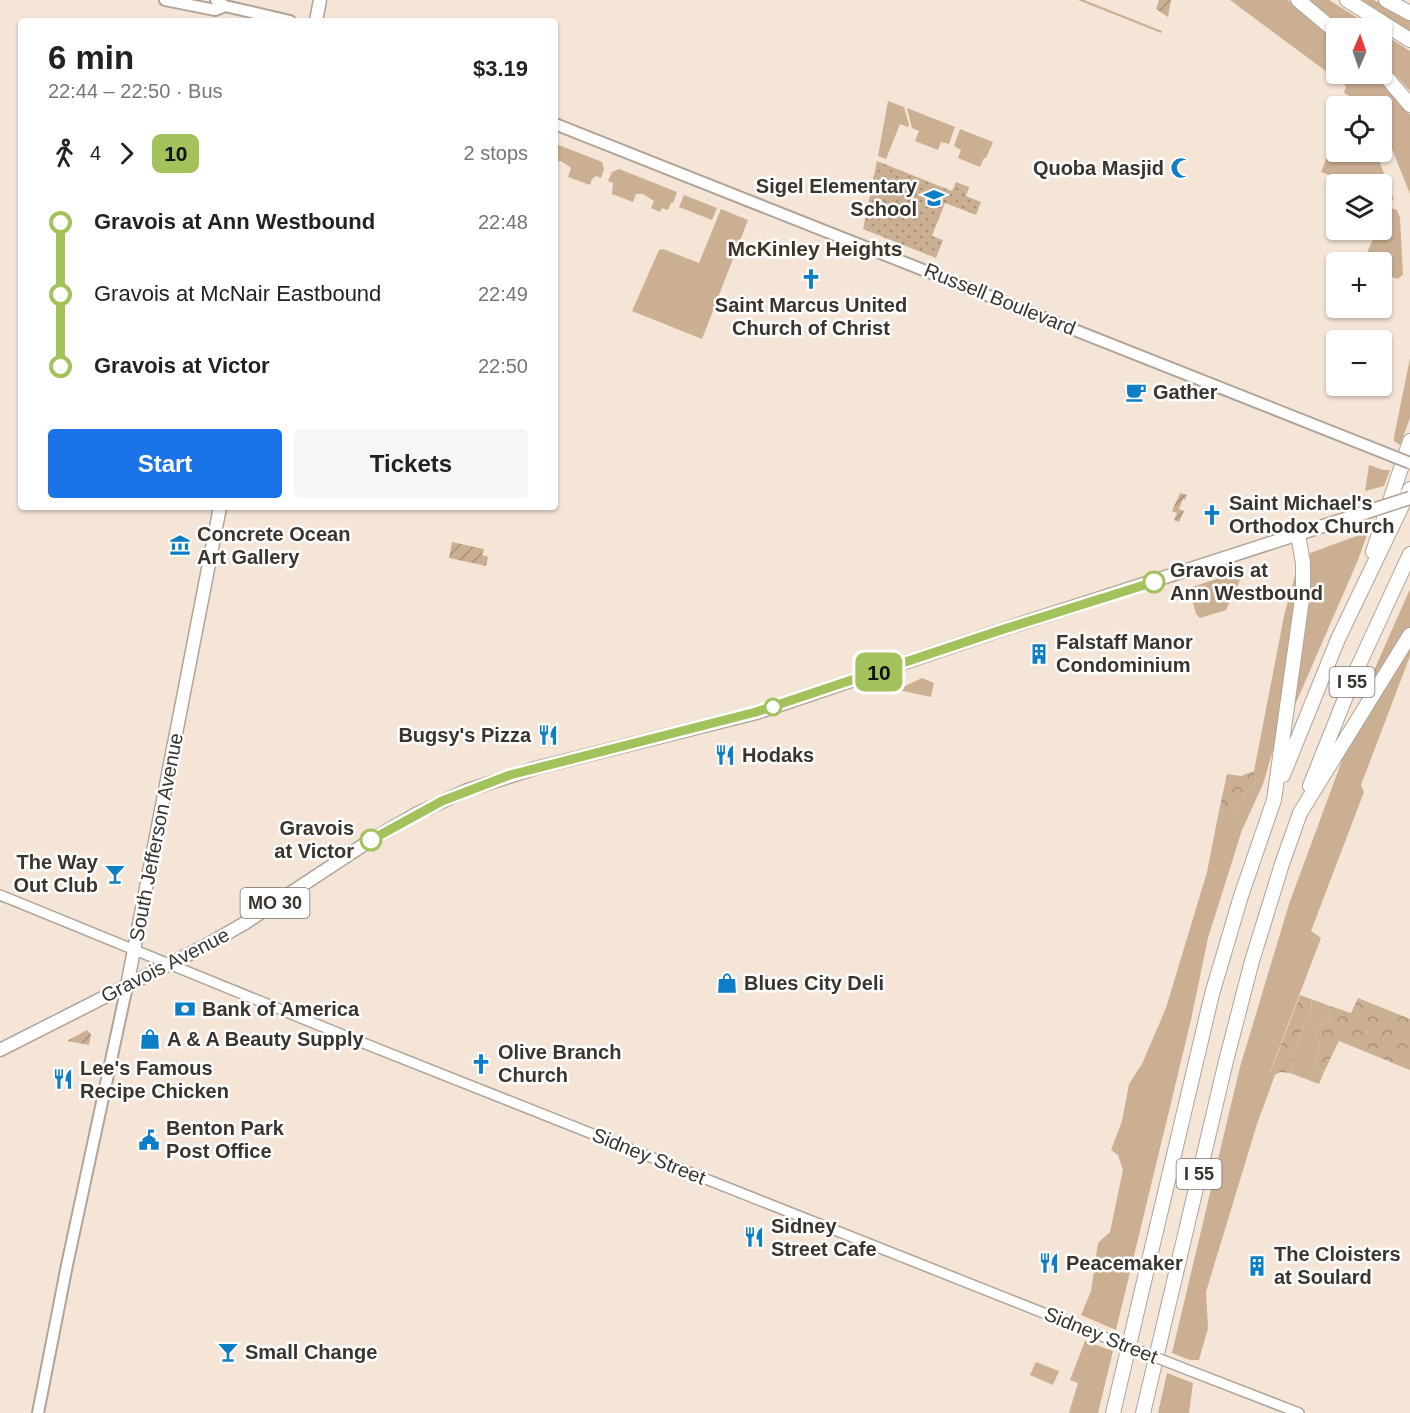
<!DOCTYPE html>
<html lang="en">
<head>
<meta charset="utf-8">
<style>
  body { margin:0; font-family:Helvetica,sans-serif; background:#f6f6f6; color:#222; height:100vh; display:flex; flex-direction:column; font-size:22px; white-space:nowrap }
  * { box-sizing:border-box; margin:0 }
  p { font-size:20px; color:#767676 }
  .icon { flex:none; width:33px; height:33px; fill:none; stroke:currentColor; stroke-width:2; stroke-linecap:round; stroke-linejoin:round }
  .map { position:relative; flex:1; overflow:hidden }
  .side { position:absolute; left:18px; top:18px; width:540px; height:492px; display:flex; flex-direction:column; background:#fff; border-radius:6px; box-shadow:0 2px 4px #0004 }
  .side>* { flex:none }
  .badge { padding:0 12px; border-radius:9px; font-size:21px; line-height:39px }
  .needle { width:39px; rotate:2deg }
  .tools { position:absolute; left:1326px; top:18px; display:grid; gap:12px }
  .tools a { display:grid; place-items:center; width:66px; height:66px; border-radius:6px; background:#fff; box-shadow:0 2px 4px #0004; font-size:30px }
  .map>.badge { position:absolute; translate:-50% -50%; box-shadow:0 0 0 3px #fff }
  .legs { display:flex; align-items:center; gap:9px; height:66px; padding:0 30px; font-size:20px }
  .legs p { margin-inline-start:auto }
  .summary { display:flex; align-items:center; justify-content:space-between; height:102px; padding:0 30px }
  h1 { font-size:33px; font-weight:600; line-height:45px }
  .primary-button { display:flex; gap:12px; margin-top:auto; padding:12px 30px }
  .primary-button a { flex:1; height:69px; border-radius:6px; background:#1a73e8; color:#fff; font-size:24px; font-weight:600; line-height:69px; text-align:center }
  .primary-button a+a { background:#f6f6f6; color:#222 }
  ul { padding:0 30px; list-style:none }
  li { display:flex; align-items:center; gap:21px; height:72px; font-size:22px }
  li i { display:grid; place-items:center; width:9px; height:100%; margin:0 8px; background:currentColor }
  li i::after { content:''; width:15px; height:15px; margin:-8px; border:4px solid; border-radius:50%; background:#fff }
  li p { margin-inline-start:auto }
  li:first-child i { background:linear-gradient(#0000 50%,currentColor 0) }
  li:last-child i { background:linear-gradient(currentColor 50%,#0000 0) }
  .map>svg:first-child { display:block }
  .grass { fill:#cbaf93 }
  .forest { fill:url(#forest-crowns) }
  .park { fill:url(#park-dots) }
  .garden { fill:url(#garden-furrows) }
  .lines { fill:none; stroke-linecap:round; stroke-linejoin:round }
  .tertiary-casing { stroke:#b1a396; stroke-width:12 }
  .secondary-casing { stroke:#b1a396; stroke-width:14 }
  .primary-casing { stroke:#b1a396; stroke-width:15 }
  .motorway-casing { stroke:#b1a396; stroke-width:16 }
  .tertiary { stroke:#fff; stroke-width:9 }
  .secondary { stroke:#fff; stroke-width:10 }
  .primary { stroke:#fff; stroke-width:12 }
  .motorway { stroke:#fff; stroke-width:14 }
  .tertiary-bridge-casing { stroke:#b1a396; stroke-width:12; stroke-linecap:butt }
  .secondary-bridge-casing { stroke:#b1a396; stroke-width:14; stroke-linecap:butt }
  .primary-bridge-casing { stroke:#b1a396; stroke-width:15; stroke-linecap:butt }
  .tertiary-bridge { stroke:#fff; stroke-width:9 }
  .secondary-bridge { stroke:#fff; stroke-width:10 }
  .primary-bridge { stroke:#fff; stroke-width:12 }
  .line-1-casing { stroke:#fff; stroke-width:14 }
  .line-1 { stroke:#a3c25b; stroke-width:9 }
  .stop-1-dot { fill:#fff; stroke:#a3c25b; stroke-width:3 }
  .labels { text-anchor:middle; stroke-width:5; stroke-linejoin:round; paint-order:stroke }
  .shield { fill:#fff; stroke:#75716d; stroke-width:1.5 }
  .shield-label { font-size:18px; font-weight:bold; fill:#3a342e }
  .poi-label { font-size:20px; font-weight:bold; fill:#3a342e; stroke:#fff; text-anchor:start }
  .street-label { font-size:20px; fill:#3a342e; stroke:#fff }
  .stop-label { font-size:20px; font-weight:bold; fill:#3a342e; stroke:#fff; text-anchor:start }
  .neighbourhood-label { font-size:21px; font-weight:bold; fill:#403429; stroke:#fff }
</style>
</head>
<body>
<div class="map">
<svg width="1410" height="1413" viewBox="0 0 1410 1413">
  <defs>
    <pattern id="forest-crowns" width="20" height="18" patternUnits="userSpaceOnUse" patternTransform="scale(1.5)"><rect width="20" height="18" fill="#cbaf93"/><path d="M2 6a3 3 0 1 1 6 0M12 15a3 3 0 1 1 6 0" fill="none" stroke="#a68f78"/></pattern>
    <pattern id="park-dots" width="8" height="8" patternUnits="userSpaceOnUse" patternTransform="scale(1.5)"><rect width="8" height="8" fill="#cbaf93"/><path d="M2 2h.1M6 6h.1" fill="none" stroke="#a68f78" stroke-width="1.8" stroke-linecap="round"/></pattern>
    <pattern id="garden-furrows" width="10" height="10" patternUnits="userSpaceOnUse" patternTransform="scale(1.5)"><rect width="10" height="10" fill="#cbaf93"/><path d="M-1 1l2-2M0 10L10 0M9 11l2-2" fill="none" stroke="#a68f78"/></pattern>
  </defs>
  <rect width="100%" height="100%" fill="#f4e5d7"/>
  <path class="grass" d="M 1078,0 L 1084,0 L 1162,31 L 1161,33 Z
    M 1230,0 L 1288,0 L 1336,41 L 1336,74 L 1374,74 L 1385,82 L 1410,115 L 1410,194 L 1382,124 L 1382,106 L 1369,106 L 1344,93 L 1346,86 Z
    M 1308,0 L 1329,0 L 1374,28 L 1343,28 Z
    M 1360,0 L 1374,0 L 1410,19 L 1410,31 Z
    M 1382,33 L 1410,51 L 1410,91 L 1382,61 Z
    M 888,101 L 904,107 L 909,125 L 908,127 L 900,124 L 886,159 L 878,156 Z
    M 907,108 L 955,127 L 949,144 L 941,142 L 938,150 L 915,141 L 919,131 L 912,128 Z
    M 960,129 L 993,142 L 986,158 L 984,158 L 980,167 L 958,158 L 961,150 L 954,146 Z
    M 1336,135 L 1336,152 L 1376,152 L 1394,200 L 1382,195 L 1382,184 L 1354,184 L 1321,172 Z
    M 556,144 L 602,162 L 604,169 L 601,178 L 596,176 L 592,179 L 590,185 L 568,177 L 571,168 L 561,161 L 555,162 Z
    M 619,169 L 677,192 L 673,203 L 671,203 L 668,210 L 662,208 L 660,212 L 651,208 L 654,201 L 643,194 L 636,194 L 633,202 L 612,194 L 613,183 L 608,181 L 612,172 Z
    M 684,195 L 717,208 L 712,220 L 679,207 Z
    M 1386,206 L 1397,210 L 1400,218 L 1403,274 L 1398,279 L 1382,274 L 1382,262 L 1363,262 L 1377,230 L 1382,230 L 1382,217 Z
    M 721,209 L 748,220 L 702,339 L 632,311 L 659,250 L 663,249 L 699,263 Z
    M 1410,358 L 1410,418 L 1400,445 L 1394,441 L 1394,437 Z
    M 1369,465 L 1383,470 L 1390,470 L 1384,486 L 1365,491 Z
    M 1368,532 L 1358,560 L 1292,712 L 1310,553 Z
    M 1238,572 L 1241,574 L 1241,578 L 1226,610 L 1200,618 L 1196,614 L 1189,588 Z
    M 1296,572 L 1299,579 L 1278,733 L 1263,784 L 1242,830 L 1208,938 L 1191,1020 L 1116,1330 L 1081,1315 L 1091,1291 L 1098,1243 L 1110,1232 L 1123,1170 L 1118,1155 L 1111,1150 L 1122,1121 L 1129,1084 L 1142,1064 L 1166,1008 L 1207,872 L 1219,811 L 1233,812 L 1242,801 L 1246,792 L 1253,788 L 1256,779 L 1254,771 L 1284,616 Z
    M 1410,589 L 1410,627 L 1355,720 L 1352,720 Z
    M 1410,645 L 1410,656 L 1361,785 L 1364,792 L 1311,931 L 1321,938 L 1270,1072 L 1275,1075 L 1257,1124 L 1206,1292 L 1208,1328 L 1199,1360 L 1190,1360 L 1172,1353 L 1240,1067 L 1289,904 L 1344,755 Z
    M 922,678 L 934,683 L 931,697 L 894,689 L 894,688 L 904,684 L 905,686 Z
    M 1311,999 L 1330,1006 L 1329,1023 L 1320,1025 L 1315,1030 L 1314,1038 L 1320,1042 L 1315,1064 L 1324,1072 L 1319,1084 L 1290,1073 L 1302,1029 L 1312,1011 Z
    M 1085,1341 L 1113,1351 L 1098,1413 L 1069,1413 L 1078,1383 L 1070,1380 Z
    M 1036,1362 L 1059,1371 L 1053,1385 L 1030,1375 Z
    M 1167,1373 L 1193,1383 L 1189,1413 L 1158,1413 Z"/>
  <path class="forest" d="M 1254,771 L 1256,779 L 1253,788 L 1246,792 L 1242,801 L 1232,813 L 1219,811 L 1227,774 L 1241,776 Z
    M 1300,995 L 1311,999 L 1312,1011 L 1302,1029 L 1290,1073 L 1280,1072 L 1275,1075 L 1270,1073 Z
    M 1358,998 L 1410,1019 L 1410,1070 L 1339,1041 L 1324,1072 L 1315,1064 L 1320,1042 L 1314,1038 L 1315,1030 L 1320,1025 L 1329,1023 L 1330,1006 L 1351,1013 Z"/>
  <path class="park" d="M 877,161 L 952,191 L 956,182 L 969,187 L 966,196 L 981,202 L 976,215 L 945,203 L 932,236 L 943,240 L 936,258 L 863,229 Z"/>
  <path class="garden" d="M 1159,0 L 1171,0 L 1168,17 L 1156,9 Z
    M 1180,493 L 1187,495 L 1185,500 L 1183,499 L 1179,509 L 1184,511 L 1179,522 L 1174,520 L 1177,513 L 1172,511 Z
    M 452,542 L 484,549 L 482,555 L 488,557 L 486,566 L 449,558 Z
    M 87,1030 L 91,1034 L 89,1045 L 67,1041 Z"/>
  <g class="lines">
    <g class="tertiary-casing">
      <path id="tertiary" d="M 0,895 L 338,1033 L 1094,1333
        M 1188,1370 L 1299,1413"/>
    </g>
    <g class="secondary-casing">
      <path id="secondary" d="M 165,0 L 215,10 L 225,6
        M 216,0 L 225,6 L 290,21
        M 555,124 L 1395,457
        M 38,1413 L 67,1265 L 127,986"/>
    </g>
    <g class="primary-casing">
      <path id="primary" d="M 316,21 L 320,0
        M 127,986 L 220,507
        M 0,1050 L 205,946 L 245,923 L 371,840 L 418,813 L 465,791 L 536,768 L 756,713 L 1004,629 L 1376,509"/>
    </g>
    <g class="motorway-casing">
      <path id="motorway" d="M 1298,0 L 1336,32
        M 1347,0 L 1410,40
        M 1386,0 L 1410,13
        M 1382,72 L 1410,105
        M 1373,552 L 1410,441
        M 1283,775 L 1338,639 L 1410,489
        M 1310,786 L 1356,671 L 1410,554
        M 1113,1413 L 1212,994 L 1241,896 L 1274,800 L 1303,592 L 1303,563 L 1298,535
        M 1143,1413 L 1226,1061 L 1252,961 L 1282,864 L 1300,813 L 1410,635"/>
    </g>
    <use href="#tertiary" class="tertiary"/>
    <use href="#secondary" class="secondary"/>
    <use href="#primary" class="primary"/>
    <use href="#motorway" class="motorway"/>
    <g class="tertiary-bridge-casing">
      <path id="tertiary-bridge" d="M 1094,1333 L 1188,1370"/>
    </g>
    <g class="secondary-bridge-casing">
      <path id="secondary-bridge" d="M 1395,457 L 1410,463"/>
    </g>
    <g class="primary-bridge-casing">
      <path id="primary-bridge" d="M 1376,509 L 1410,498"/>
    </g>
    <use href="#tertiary-bridge" class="tertiary-bridge"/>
    <use href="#secondary-bridge" class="secondary-bridge"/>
    <use href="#primary-bridge" class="primary-bridge"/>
  </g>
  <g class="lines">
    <g class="line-1-casing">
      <path id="line-1" d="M 371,840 L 442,801 L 510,775 L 756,712 L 1004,629 L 1154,582"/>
    </g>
    <use href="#line-1" class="line-1"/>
  </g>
  <defs>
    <g id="mosque-bare" transform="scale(1.62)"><path d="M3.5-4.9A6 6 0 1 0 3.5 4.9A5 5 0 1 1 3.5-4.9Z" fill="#0c7ec7" stroke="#fff" stroke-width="2.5" paint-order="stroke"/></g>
    <g id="school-bare" transform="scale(1.62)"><path d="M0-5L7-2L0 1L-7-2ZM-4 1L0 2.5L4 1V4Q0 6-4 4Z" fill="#0c7ec7" stroke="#fff" stroke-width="2.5" paint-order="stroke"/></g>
    <g id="church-bare" transform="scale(1.62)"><path d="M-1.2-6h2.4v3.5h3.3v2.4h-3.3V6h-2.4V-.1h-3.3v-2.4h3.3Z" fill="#0c7ec7" stroke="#fff" stroke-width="2.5" paint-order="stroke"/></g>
    <g id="cafe-bare" transform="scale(1.62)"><path d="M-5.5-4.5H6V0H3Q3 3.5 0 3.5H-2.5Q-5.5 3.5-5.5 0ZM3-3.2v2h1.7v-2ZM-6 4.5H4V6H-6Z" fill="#0c7ec7" stroke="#fff" stroke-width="2.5" paint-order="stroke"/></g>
    <g id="museum-bare" transform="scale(1.62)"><path d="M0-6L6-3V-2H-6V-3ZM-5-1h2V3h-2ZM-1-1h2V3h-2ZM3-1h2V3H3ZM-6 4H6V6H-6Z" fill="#0c7ec7" stroke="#fff" stroke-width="2.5" paint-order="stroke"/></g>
    <g id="building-bare" transform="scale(1.62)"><path d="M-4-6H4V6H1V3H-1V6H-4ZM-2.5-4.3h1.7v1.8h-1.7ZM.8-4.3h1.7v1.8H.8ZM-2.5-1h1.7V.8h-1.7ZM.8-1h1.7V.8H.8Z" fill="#0c7ec7" stroke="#fff" stroke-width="2.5" paint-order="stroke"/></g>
    <g id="restaurant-bare" transform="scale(1.62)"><path d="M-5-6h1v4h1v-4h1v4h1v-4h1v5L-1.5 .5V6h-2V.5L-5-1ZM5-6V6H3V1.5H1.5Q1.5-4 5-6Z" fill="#0c7ec7" stroke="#fff" stroke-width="2.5" paint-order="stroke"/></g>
    <g id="bar-bare" transform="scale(1.62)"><path d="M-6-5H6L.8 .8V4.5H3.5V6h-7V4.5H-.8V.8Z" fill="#0c7ec7" stroke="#fff" stroke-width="2.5" paint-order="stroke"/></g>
    <g id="shop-bare" transform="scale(1.62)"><path d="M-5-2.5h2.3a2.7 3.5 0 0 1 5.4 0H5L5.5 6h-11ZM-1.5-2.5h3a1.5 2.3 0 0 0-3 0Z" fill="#0c7ec7" stroke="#fff" stroke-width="2.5" paint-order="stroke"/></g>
    <g id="bank-bare" transform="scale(1.62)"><path d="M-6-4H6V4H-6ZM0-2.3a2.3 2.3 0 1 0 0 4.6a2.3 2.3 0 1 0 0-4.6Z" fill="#0c7ec7" stroke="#fff" stroke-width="2.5" paint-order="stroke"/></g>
    <g id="civic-bare" transform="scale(1.62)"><path d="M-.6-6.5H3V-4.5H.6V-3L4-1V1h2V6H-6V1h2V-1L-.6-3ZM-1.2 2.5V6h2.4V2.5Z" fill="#0c7ec7" stroke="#fff" stroke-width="2.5" paint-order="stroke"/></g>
  </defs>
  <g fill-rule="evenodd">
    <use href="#mosque-bare" x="1181" y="168"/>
    <use href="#school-bare" x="934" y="198"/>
    <use href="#church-bare" x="811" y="279"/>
    <use href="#cafe-bare" x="1136" y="392"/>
    <use href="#church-bare" x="1212" y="515"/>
    <use href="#museum-bare" x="180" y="545"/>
    <use href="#building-bare" x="1039" y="654"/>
    <use href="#restaurant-bare" x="548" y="735"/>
    <use href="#restaurant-bare" x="725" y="755"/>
    <use href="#bar-bare" x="115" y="874"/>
    <use href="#shop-bare" x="727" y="983"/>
    <use href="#bank-bare" x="185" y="1009"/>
    <use href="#shop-bare" x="150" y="1039"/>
    <use href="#church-bare" x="481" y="1064"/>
    <use href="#restaurant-bare" x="63" y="1079"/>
    <use href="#civic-bare" x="149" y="1140"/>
    <use href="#restaurant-bare" x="754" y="1237"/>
    <use href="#restaurant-bare" x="1049" y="1263"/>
    <use href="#building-bare" x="1257" y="1266"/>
    <use href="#bar-bare" x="228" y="1352"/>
  </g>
  <g class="stop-1-dot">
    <circle cx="1154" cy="582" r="10"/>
    <circle cx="773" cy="707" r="8"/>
    <circle cx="371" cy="840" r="10"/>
  </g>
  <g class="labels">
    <g class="shield">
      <rect x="1329.5" y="667" width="45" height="30" rx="4.5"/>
      <rect x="240.5" y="888" width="69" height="30" rx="4.5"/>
      <rect x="1176.5" y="1159" width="45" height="30" rx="4.5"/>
    </g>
    <g class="shield-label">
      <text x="1352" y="688">I 55</text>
      <text x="275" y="909">MO 30</text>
      <text x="1199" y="1180">I 55</text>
    </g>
    <g class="poi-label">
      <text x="1164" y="175" text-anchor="end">Quoba Masjid</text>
      <text x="917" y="193" text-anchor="end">Sigel Elementary<tspan x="917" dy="23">School</tspan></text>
      <text x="811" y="312" text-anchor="middle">Saint Marcus United<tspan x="811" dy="23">Church of Christ</tspan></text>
      <text x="1153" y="399">Gather</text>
      <text x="1229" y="510">Saint Michael's<tspan x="1229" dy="23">Orthodox Church</tspan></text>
      <text x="197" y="541">Concrete Ocean<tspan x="197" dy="23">Art Gallery</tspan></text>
      <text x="1056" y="649">Falstaff Manor<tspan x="1056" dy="23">Condominium</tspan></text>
      <text x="531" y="742" text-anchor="end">Bugsy's Pizza</text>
      <text x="742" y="762">Hodaks</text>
      <text x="98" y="869" text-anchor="end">The Way<tspan x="98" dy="23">Out Club</tspan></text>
      <text x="744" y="990">Blues City Deli</text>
      <text x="202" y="1016">Bank of America</text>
      <text x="167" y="1046">A &amp; A Beauty Supply</text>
      <text x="498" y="1059">Olive Branch<tspan x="498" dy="23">Church</tspan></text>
      <text x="80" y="1075">Lee's Famous<tspan x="80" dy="23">Recipe Chicken</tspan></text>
      <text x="166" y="1135">Benton Park<tspan x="166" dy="23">Post Office</tspan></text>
      <text x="771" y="1233">Sidney<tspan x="771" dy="23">Street Cafe</tspan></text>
      <text x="1274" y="1261">The Cloisters<tspan x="1274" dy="23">at Soulard</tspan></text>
      <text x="1066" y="1270">Peacemaker</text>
      <text x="245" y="1359">Small Change</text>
    </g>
    <g class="street-label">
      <text transform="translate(1000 299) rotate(22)" y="7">Russell Boulevard</text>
      <text transform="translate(156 837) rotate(-79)" y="7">South Jefferson Avenue</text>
      <text transform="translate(165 965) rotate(-27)" y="7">Gravois Avenue</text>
      <text transform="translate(649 1156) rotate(22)" y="7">Sidney Street</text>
      <text transform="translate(1101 1335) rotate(22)" y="7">Sidney Street</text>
    </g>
    <g class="stop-label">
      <text x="1170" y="577">Gravois at<tspan x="1170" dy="23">Ann Westbound</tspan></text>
      <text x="354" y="835" text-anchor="end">Gravois<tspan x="354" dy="23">at Victor</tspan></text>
    </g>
    <g class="neighbourhood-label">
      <text x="815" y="256">McKinley Heights</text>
    </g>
  </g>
</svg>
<div class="tools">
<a><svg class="needle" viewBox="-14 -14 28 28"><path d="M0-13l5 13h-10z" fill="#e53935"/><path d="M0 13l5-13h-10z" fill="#767676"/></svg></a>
<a><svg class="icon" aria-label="locate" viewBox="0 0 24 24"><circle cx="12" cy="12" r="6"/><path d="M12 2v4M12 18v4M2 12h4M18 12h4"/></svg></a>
<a><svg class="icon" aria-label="layers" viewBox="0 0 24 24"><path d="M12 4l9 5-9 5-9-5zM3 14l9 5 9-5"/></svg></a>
<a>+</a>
<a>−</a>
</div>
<b class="badge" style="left:879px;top:672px;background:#a3c25b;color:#111">10</b>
<section class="side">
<div class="summary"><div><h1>6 min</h1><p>22:44 – 22:50 · Bus</p></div><b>$3.19</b></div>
<div class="legs"><svg class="icon" aria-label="walk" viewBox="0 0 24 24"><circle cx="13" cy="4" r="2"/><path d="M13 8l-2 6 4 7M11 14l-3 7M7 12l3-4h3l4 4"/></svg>4<svg class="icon" aria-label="forward" viewBox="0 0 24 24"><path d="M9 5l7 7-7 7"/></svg><b class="badge" style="background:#a3c25b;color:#111">10</b><p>2 stops</p></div>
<ul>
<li><i style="color:#a3c25b"></i><b>Gravois at Ann Westbound</b><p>22:48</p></li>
<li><i style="color:#a3c25b"></i><span>Gravois at McNair Eastbound</span><p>22:49</p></li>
<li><i style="color:#a3c25b"></i><b>Gravois at Victor</b><p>22:50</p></li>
</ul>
<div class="primary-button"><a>Start</a><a>Tickets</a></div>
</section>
</div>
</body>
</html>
